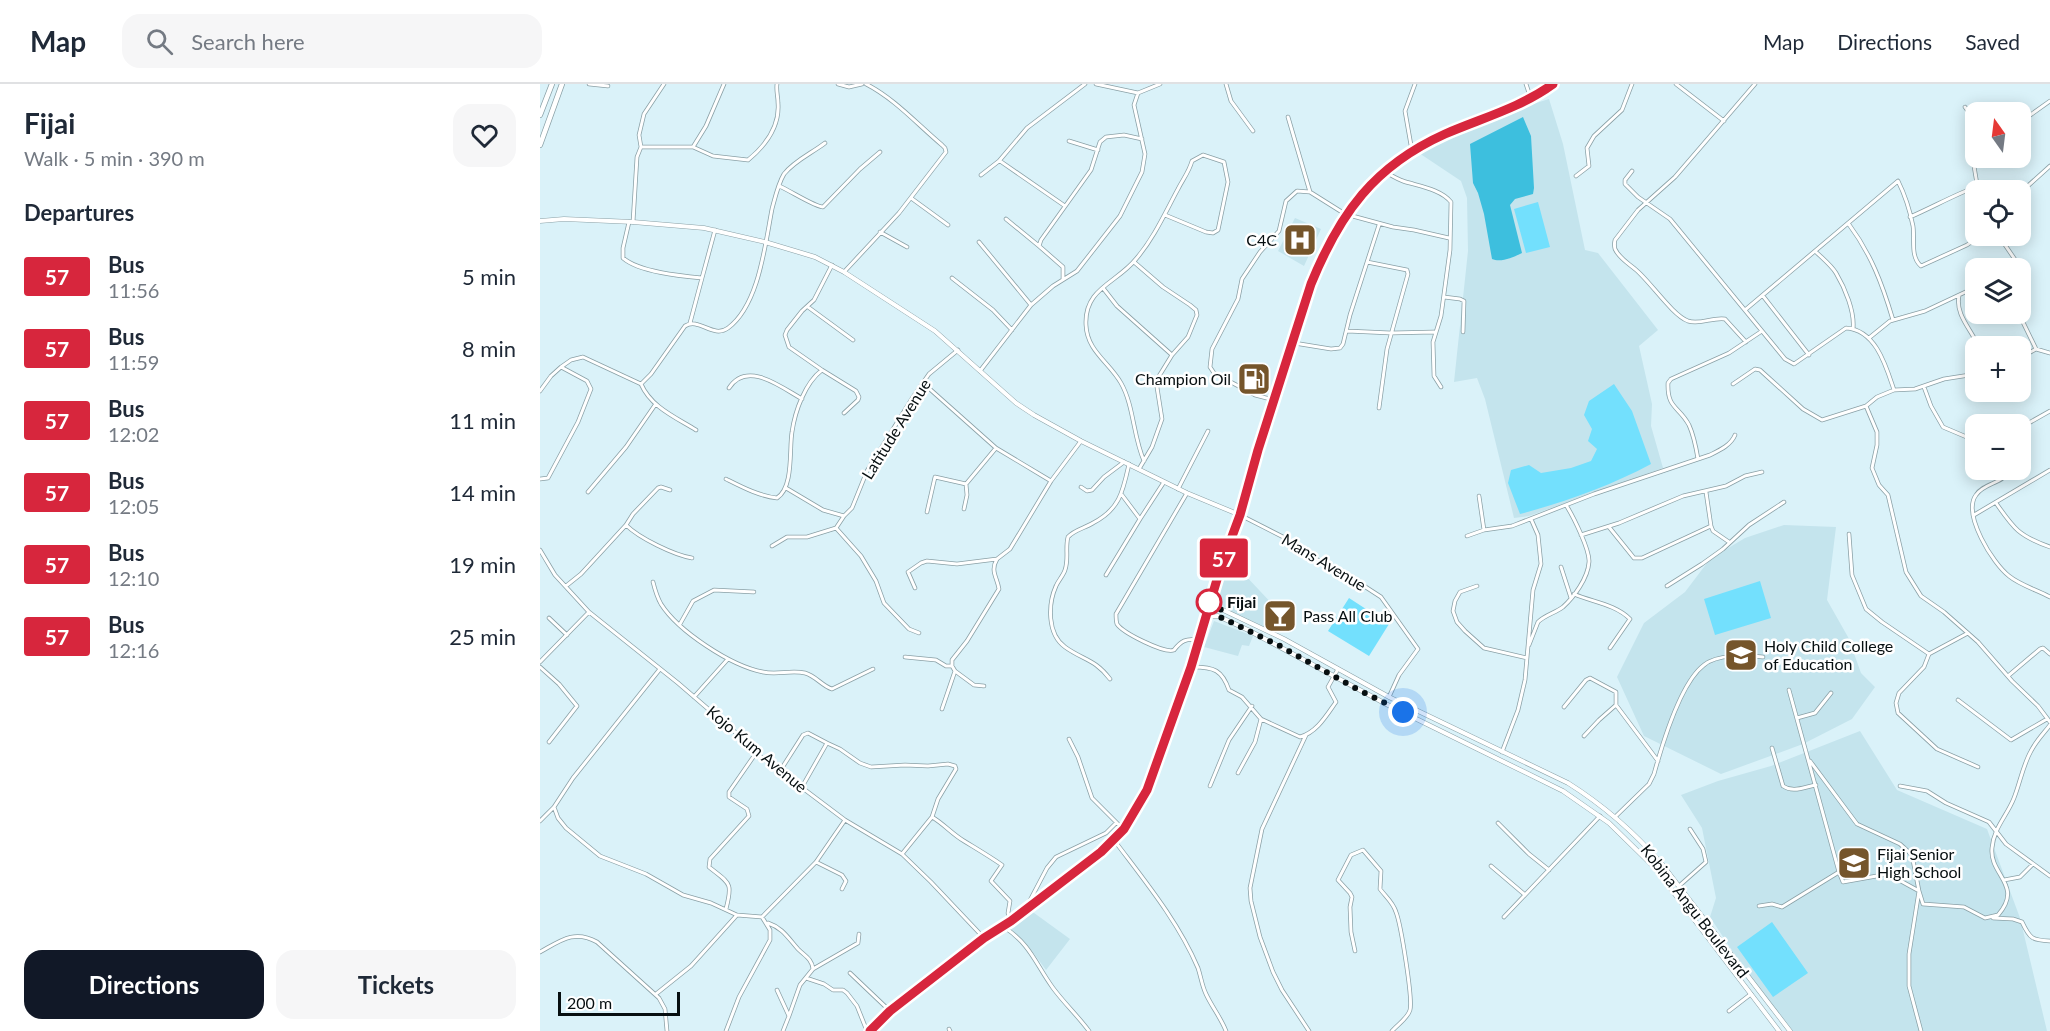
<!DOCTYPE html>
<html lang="en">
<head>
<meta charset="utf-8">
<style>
  body { margin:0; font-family:Lato,sans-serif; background:#f6f6f7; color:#1f2937; height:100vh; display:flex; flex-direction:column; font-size:22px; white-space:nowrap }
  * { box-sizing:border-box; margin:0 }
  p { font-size:20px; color:#747a83 }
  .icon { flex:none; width:33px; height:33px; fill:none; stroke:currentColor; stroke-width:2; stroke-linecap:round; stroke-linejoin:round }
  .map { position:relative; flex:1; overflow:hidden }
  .side { display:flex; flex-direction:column; background:#fff; width:540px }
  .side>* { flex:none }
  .badge { padding:0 12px; border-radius:4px; font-size:21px; line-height:39px }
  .needle { width:39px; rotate:346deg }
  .controls { position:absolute; left:1425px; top:18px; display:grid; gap:12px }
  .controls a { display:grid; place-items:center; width:66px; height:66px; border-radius:12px; background:#fff; box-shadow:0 3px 15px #0003; font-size:30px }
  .scale { position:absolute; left:18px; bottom:15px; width:122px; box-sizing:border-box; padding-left:6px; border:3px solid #070f11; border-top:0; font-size:16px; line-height:21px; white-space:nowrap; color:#070f11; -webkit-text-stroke:4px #fff; paint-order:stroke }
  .you { position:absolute; width:30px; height:30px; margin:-15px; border:4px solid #fff; border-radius:50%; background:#1a73e8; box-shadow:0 0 0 9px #1a73e833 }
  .map>.badge { position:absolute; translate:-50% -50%; box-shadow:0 0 0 3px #fff }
  h2 { padding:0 24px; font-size:22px; line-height:54px }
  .round { display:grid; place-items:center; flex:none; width:63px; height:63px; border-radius:18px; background:#f6f6f7 }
  .overview { display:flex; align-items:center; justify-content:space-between; height:102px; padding:0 24px }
  h1 { font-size:28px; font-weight:700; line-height:45px }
  .action { display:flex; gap:12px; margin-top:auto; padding:12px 24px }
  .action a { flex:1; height:69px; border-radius:18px; background:#111827; color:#fff; font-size:24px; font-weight:700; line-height:69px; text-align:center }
  .action a+a { background:#f6f6f7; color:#1f2937 }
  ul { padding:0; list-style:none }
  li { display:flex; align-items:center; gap:18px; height:72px; padding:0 24px }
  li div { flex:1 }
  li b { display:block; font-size:22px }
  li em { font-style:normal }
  li .badge { min-width:66px; font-weight:700; text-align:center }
  header { display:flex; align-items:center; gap:36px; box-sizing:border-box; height:84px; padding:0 30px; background:#fff; border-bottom:2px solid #e0e1e3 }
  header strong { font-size:28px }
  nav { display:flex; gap:33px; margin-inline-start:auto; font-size:21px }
  .search { width:420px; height:54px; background:#f6f6f7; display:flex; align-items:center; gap:15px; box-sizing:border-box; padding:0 21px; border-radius:18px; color:#747a83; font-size:22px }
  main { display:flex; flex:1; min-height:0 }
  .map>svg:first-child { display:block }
  .built { fill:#c4e4ed }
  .green { fill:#73e0fd }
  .forest { fill:#3dbfde }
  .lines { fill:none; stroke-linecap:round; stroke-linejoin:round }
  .minor-casing { stroke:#8aa0a6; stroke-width:4.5 }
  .tertiary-casing { stroke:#8aa0a6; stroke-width:5 }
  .secondary-casing { stroke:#8aa0a6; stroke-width:6 }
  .trunk-casing { stroke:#0e6b7e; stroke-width:7 }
  .minor { stroke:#fff; stroke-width:3 }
  .tertiary { stroke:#fff; stroke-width:4 }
  .secondary { stroke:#fff; stroke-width:4.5 }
  .trunk { stroke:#42b0c6; stroke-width:5 }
  .line-casing { stroke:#fff; stroke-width:14 }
  .line { stroke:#d7263d; stroke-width:9 }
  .walk { stroke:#070f11; stroke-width:6; stroke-dasharray:0 10.8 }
  .stop-dot { fill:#fff; stroke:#d7263d; stroke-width:3 }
  .labels { text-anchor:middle; stroke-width:5; stroke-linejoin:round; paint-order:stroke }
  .poi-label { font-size:16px; fill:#070f11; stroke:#fff; text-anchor:start }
  .street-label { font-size:16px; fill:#070f11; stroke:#fff }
  .stop-label { font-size:16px; font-weight:bold; fill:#070f11; stroke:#fff; text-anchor:start }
</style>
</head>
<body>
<header>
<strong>Map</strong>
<div class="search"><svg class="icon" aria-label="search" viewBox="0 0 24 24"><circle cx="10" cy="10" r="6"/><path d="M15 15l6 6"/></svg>Search here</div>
<nav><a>Map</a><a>Directions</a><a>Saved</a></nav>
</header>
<main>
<section class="side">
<div class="overview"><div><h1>Fijai</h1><p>Walk · 5 min · 390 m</p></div><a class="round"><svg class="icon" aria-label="heart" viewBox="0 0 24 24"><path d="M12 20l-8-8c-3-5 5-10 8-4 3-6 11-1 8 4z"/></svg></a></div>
<h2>Departures</h2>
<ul>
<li><span class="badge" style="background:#d7263d;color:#fff">57</span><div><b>Bus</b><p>11:56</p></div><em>5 min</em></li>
<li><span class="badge" style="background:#d7263d;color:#fff">57</span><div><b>Bus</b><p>11:59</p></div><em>8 min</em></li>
<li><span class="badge" style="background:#d7263d;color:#fff">57</span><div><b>Bus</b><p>12:02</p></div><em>11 min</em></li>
<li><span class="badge" style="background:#d7263d;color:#fff">57</span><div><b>Bus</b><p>12:05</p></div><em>14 min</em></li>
<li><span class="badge" style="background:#d7263d;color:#fff">57</span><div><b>Bus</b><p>12:10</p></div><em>19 min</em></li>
<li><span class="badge" style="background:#d7263d;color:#fff">57</span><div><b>Bus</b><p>12:16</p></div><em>25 min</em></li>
</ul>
<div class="action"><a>Directions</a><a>Tickets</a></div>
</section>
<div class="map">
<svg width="1510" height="947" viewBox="0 0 1510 947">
  <rect width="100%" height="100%" fill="#daf2f9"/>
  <path class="built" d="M 1009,15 L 1023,60 L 1045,166 L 1058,169 L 1118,246 L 1099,262 L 1112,320 L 1111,342 L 1123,384 L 989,432 L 974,434 L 945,315 L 937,294 L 914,298 L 928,167 L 927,114 L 921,97 L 876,67 L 914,49 L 973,26 Z
    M 755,134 L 781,145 L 764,182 L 738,167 Z
    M 1244,441 L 1296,443 L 1287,516 L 1308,553 L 1321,589 L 1335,603 L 1312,635 L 1263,660 L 1181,690 L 1104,652 L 1077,593 L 1104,539 L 1145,508 L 1170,475 L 1205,454 Z
    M 687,472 L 735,523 L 724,544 L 695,530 L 677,518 Z
    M 674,537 L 713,552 L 709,562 L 702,561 L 698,572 L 664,563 Z
    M 1320,647 L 1357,706 L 1447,745 L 1480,834 L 1507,947 L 1251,947 L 1193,868 L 1170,833 L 1176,814 L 1162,744 L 1141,711 L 1178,697 L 1231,682 Z
    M 490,826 L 530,855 L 506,886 L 489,863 L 469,843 Z"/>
  <path class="green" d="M 998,118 L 1010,163 L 986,169 L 974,125 Z
    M 1074,300 L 1092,327 L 1111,380 C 1070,402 1025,418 980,430 L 968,399 L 971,386 L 989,381 L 1001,389 L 1031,384 L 1051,377 L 1057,365 L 1048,357 L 1052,345 L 1044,331 L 1049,317 Z
    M 1220,497 L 1231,534 L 1175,551 L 1164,515 Z
    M 809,514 L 849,540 L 829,572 L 788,547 Z
    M 1232,838 L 1268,889 L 1233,913 L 1197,863 Z"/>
  <path class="forest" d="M 983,33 L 991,52 L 994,104 L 993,110 L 975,115 L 970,121 L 982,169 C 974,173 961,179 952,175 L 944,130 L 938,109 L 933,99 L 930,60 Z"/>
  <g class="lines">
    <g class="minor-casing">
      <path id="minor" d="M 49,0 L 68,2
        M 298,0 L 309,3 L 322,0
        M 556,0 L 598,9 L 620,0
        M 686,0 L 691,17 L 713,47
        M 986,0 L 990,12
        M 1136,0 L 1184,37
        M 1425,23 L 1436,39
        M 748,33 L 770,108 L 805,130 L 853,143 L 874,146 L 909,154
        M 1480,34 L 1489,32 L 1510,17
        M 529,57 L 558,66
        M 1430,58 L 1438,106
        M 101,63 L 153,63
        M 153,63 L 173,72 L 208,76 C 225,62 240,43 238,19 C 238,12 236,7 237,0
        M 153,63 L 166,42 L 184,0
        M 872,67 L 865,27 L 875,0
        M 460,77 L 525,122
        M 1092,87 L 1085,96 L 1085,100 L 1098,113 L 1130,135 L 1245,275 L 1254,280 L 1306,244 C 1336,246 1346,282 1354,306 L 1375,305 L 1404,295 L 1436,290
        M 845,88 C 851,91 857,95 863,97 C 878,102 901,105 911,118 L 910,166 L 901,232 L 893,258 L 894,292 L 901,303
        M 441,91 L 459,77 L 487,44 L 545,0
        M 1036,92 L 1049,82 L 1047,64 L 1054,52 L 1082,26 L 1092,0
        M 239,102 C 249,106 275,123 283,123 L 320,85 L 340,68
        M 1480,109 L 1510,82
        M 371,114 L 408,141
        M 1370,133 C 1393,123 1414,111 1438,102
        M 466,135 L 499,162
        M 89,138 L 83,164 L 83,174 C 99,188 141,192 162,194 L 175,146
        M 93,138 L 97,73 L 101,63 L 99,51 L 104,30 L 124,0
        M 1308,139 C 1331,170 1342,199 1353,236
        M 340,148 L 367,163
        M 1459,152 L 1476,177
        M 439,158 L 491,221
        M 1275,167 C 1282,174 1291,181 1296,189 C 1305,204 1315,228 1313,245
        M 594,178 L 623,203 L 650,221 L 656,226 L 657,231 L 648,253 L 632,271 L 616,297 L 622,335 L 612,363 L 599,385
        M 827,178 L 867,186 L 868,190 L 847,265 L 839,324
        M 304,188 L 359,129 L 406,68 L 405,64 L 402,61 C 377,40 355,15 326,0
        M 412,194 L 453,226 L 472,246
        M 523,195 L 523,183 L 499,162 L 501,156 L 551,86 L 560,58 L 566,53 L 584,51 L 602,55
        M 563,204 L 577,222 L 632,271
        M 1223,212 L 1269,271
        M 1419,212 C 1415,231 1432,246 1438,262
        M 904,213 L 920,215 L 924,217 L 923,248
        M 268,223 L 313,256
        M 1205,226 L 1358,97 C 1365,111 1370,127 1373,142 C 1375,155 1370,173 1381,182 L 1427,161 L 1440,152
        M 1479,230 L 1496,265
        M 150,239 L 162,194
        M 807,247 L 851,249 L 894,248
        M 1329,254 L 1350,237 L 1385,227 L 1436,203
        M 1206,258 L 1185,235 C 1173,233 1160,241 1148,237 C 1132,231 1110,197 1095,185 C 1088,179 1079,174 1075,165 C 1074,161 1074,160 1075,156 L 1098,126 L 1135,93 L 1215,0
        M 754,259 L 791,265 L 800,264 L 803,260 L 810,231 L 839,141
        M 1480,274 L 1496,265 L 1510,269
        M 282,286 L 316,307 L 319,313 L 318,316 L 304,329
        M 440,287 L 491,221 L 513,202 L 537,187 L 580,132 L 602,88 L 605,70 L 594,21 L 598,9
        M 383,299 L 456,364 L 511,397
        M 101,300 L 111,290 L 145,242 C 159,233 173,255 188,244 C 219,221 225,161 232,125 C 235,114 238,100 244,90 C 254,77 272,69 285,59
        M 1193,300 L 1215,285 L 1220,286 L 1263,325 L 1282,336 L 1326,322
        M 1384,303 L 1391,322 L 1403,343 L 1436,357
        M 189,304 C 207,276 241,303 262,315
        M 1354,306 L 1337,313 L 1326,322 L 1337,348 L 1337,361 L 1332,384 L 1339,401 L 1348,411 L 1366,488 L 1381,512 L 1404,528 L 1438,558 L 1472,597 L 1498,622 L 1510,638
        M 0,307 L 11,292 L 21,283 L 31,276 L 43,273 L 101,300 C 111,323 135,333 156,346
        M 734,316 L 715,311 L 674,289 L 670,283 L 672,265 L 698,215 L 702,195 L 720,168 L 739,147 L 746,117 L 757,107 L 770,108
        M 1480,344 L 1510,327
        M 1158,375 C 1156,363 1154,352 1149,341 C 1139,322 1127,325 1128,299 L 1131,295 L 1189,269 L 1222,247
        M 604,377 C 593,352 594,322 581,299 C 569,278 547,267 546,241 C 544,204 577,199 596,175 C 614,154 625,129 638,105 C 643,95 649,88 652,77 L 663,71 L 684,78 L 688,98 L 678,146 L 673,149 L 666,148 L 625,131
        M 1468,386 L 1469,388 C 1461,400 1444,399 1436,411 C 1422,430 1453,480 1469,492 C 1480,501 1497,506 1510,513
        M 0,395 L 8,394 L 38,338 L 51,305 L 47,297 L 21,283
        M 186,395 C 202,403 219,412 237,414 C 254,403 249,365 252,348 C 255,327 265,299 282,286 L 249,263 L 245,251 L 247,246 L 262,227 L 274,216 L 292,181
        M 541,403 L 547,407 L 552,406 L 564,393 L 584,378
        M 246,404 L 283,426 L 304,432
        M 638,405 L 668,347
        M 48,408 L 86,363 L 115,321
        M 1166,408 L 1171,442 L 1173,447 L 1189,458
        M 647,409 L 576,530 C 576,533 576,537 577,540 C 583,549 625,570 634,566 C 641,557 646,554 658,556
        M 939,412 L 944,446
        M 1456,419 C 1474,445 1479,452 1510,463
        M 424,425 L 427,411 L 426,400
        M 387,428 L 395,393 L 426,400 L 456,364
        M 700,431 L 747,455 L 760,466 L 821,500 L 841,513 L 878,565 L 859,591 L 849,613
        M 1434,431 L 1510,386
        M 600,435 L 624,398
        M 86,441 L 93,430 L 118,404 L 121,403 L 130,406
        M 1069,443 L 1094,474 L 1102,474 L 1171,442
        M 296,444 L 321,472 L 336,497 L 344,519 L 369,545 L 379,549
        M 1309,450 L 1312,491 L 1326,525 L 1342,538 L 1389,570 L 1428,549
        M 1041,451 L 1079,439 L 1143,412 L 1186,402 L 1205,392 L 1222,388
        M 927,452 L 944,446 L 972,442 L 1054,410 L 1170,371 C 1180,366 1191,361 1195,351
        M 232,462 L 247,453 L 267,453 L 296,444 L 304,432 L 312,424 L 327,387 L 373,313 L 389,290 L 418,266
        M 0,466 L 15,491 L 49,528 L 138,599 L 210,661 L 216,669 L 305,736 L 362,770 L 391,798 L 444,854
        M 1021,483 L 1031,514
        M 566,491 L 600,435 L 582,411
        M 113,498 C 115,506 117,513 121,520 C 138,547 191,582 223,588 C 237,591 251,586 265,589 C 276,592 282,602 292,605 L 333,585
        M 26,502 L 41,490 L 86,441 C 99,454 134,471 152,474
        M 937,502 L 920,508 L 915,517 L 913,527 L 917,538 L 925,547 L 944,564 L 987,574
        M 1127,502 L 1162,480 L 1183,465 L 1209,441 L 1244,418
        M 375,504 L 368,488 L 381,479 L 387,477 L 417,480 L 457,475 L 470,465 L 511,397 L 541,357
        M 1034,510 C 1052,518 1075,520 1090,535 L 1070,564
        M 9,534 L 27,551
        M 140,540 L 153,517 L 174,506 L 214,508
        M 989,561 L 998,538 C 1005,531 1015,529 1023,523 C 1034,513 1048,494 1049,478 C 1050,466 1033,432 1026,421
        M 1389,570 L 1384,583 L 1359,609 L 1356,619 L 1358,629 L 1397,665 L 1438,683
        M 365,573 L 396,576 L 406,582 L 412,582
        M 0,578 L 49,528
        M 0,583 L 19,600 L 37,622 L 9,658
        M 653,583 C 674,583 682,586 689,606 L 702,613 L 721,635 L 760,653 C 777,648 786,632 796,618 L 788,603 L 798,585
        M 415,587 L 434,601 L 444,602
        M 1468,592 L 1500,565 L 1503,564 L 1510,570
        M 570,595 C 555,575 543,576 525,563 C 507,550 508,520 516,502 C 518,497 523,492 525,486 C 529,475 525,464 528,453 C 534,446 545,444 553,439 C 580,425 583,407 589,380
        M 1249,606 L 1299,788 L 1303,798 L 1348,790 L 1379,807 L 1383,820 L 1424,823 L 1445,834 L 1458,831 C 1484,801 1449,791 1452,764 C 1454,743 1467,732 1474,714 C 1480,699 1483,681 1491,667 C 1496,657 1504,649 1510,641
        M 154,613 L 188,575
        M 1418,616 L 1471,656 L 1507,635
        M 1024,623 L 1046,596 L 1050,594 L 1076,608 L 1076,621
        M 402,625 L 415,587 L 412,582 L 412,576 L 427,557 L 459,505 C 457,493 450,487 457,475
        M 1257,634 L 1275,629 L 1291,609
        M 766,651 L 722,745 L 710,804 L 711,817 L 720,853 L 733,888 L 742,906 L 769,947
        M 1044,652 L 1059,636 L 1076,621 L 1118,677
        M 529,655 L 538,673 L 552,714 L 583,745
        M 287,659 L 300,665 L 320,679 L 331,683 L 365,681 L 388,682 L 408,680 L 415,682 L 416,685 L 398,715 L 392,733
        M 1232,664 L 1243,702 C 1253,709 1264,703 1276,701
        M 962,668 L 978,626 L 985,596 L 993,506 L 1001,480 L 998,451 L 991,435
        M 1270,677 L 1317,740 L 1360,760 L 1372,771 L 1379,807 L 1369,870 L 1369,902 L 1381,947
        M 240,687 L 263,651 L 268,649 L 287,659 L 262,703
        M 698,689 L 715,658 L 721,635
        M 670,702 L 689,656 L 712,622
        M 1360,702 L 1387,707 L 1406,719 L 1449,738 L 1466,760 L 1510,792
        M 14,723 L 18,734 L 26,744 L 60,772 L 106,790 L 143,811 L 171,819 L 197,831
        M 1075,733 L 1109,700 L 1114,690 C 1122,661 1140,599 1164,581 C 1177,570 1206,571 1223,573
        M 0,737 L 14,723 L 33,694 L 120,585
        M 958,739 L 989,770 L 1009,786
        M 574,756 C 604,796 638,837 658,884 C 661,893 662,902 666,910 C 672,923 681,934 686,947
        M 362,770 L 392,733 C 404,740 412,750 424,757 C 437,765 449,772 462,781 L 451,797 L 470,817 L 468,829 L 471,837
        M 276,778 L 302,791 L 306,797 L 302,805
        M 951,782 L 984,810
        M 1464,796 L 1480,793 L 1493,780
        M 1139,802 L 1166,778 L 1163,765 L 1150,745
        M 487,822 L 507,784 L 516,773 L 566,749 L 576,739
        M 1219,822 L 1232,820 L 1242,823 L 1299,788
        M 186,825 C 193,798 190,800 169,783 L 170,775 L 209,732 L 207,725 L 189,713 L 189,708 L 216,669
        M 964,833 L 1060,732
        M 1453,834 L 1473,835 L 1482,838 C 1490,855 1492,856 1510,857
        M 228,839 C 243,844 248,854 258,865 C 265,872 272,875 273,885
        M 464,843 C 491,861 495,879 513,904 C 524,919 538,932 549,947
        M 815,867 L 811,848 L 810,823 L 812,813 L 810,809 L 798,796 L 811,771 L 823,766 L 841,787 L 840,805 C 846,813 853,818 856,828 C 861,841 873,915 870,926 C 868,934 857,941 852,947
        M 0,868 C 20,857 34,845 57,858 L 119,914 L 125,925 L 127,947
        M 310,889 L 350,927
        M 266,894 L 284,900 L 293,906 L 303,906 L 307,909 L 317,922 L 327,947
        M 237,906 L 249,932 L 243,947
        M 116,910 L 151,882 L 197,831 L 222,833 L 276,778 L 305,736
        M 1189,927 L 1211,910
        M 249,932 L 260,901 L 273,885 L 318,859 L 319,850
        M 409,945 L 410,947
        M 186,947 L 199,913 L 230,856 L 230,846 L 222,833"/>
    </g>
    <g class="tertiary-casing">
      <path id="tertiary" d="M 0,137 L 24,135 L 93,138 L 164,144 L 225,158 L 275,173 L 304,188 L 395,247 L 476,319 L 494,331 L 541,357 L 647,409 L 700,431
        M 671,513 L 681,525 L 744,555 L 849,613 L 1028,699 C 1063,721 1094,748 1121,779 L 1250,947
        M 666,533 L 678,532 L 708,546 L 846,620 L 1023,707 L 1069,739 L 1115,784 L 1239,947"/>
    </g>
    <g class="secondary-casing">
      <path id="secondary" d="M 0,31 L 12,0
        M 0,61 L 22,0"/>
    </g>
    <g class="trunk-casing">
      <path id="trunk" d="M 330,947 L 350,927 L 444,854 L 471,837 L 561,768 L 583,745 L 607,706 L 651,583 L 681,482 L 700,431 L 719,366 L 772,200 C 799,130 835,81 905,50 C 942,34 980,24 1013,0"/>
    </g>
    <use href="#minor" class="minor"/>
    <use href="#tertiary" class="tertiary"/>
    <use href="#secondary" class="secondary"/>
    <use href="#trunk" class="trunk"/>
  </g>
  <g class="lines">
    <g class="line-casing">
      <path id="line" d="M 330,947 L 350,927 L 444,854 L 471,837 L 561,768 L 584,745 L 607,706 L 651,583 L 681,482 L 700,431 L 718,366 L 771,200 C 800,129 834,82 905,50 C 942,34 980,24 1013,0"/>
    </g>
    <use href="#line" class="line"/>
    <path class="walk" d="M 669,518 L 671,513 L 681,525 L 678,532 L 740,562 L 815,604 L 863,628"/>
  </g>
  <defs>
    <g id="hospital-square" transform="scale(1.725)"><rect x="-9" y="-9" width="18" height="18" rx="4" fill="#75552b" stroke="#fff"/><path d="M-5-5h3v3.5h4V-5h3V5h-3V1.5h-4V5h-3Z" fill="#fff"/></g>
    <g id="fuel-square" transform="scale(1.725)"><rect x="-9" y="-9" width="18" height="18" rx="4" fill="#75552b" stroke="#fff"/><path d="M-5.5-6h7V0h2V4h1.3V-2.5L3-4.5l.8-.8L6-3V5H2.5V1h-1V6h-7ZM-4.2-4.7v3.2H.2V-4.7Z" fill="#fff"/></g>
    <g id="bar-square" transform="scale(1.725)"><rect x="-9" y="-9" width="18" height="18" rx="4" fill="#75552b" stroke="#fff"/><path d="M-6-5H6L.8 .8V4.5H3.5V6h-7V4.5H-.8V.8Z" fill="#fff"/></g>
    <g id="university-square" transform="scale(1.725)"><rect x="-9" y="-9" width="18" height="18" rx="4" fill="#75552b" stroke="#fff"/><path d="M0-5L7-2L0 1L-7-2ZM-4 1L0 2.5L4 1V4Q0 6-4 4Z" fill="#fff"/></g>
    <g id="school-square" transform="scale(1.725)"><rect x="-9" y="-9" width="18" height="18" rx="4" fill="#75552b" stroke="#fff"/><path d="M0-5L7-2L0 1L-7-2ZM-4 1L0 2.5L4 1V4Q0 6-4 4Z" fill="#fff"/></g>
  </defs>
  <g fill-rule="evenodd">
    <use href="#hospital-square" x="760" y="156"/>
    <use href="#fuel-square" x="714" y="295"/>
    <use href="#bar-square" x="740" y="532"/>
    <use href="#university-square" x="1201" y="571"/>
    <use href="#school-square" x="1314" y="779"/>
  </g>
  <circle class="stop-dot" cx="669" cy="518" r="12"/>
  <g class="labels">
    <g class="poi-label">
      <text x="737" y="162" text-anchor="end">C4C</text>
      <text x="691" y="301" text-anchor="end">Champion Oil</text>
      <text x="763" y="538">Pass All Club</text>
      <text x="1224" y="568">Holy Child College<tspan x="1224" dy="18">of Education</tspan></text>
      <text x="1337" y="776">Fijai Senior<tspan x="1337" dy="18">High School</tspan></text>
    </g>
    <g class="street-label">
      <text transform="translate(356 345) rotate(-58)" y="6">Latitude Avenue</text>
      <text transform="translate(784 478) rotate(31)" y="6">Mans Avenue</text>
      <text transform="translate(217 665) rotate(40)" y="6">Kojo Kum Avenue</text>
      <text transform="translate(1155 827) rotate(52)" y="6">Kobina Angu Boulevard</text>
    </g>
    <g class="stop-label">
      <text x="687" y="524">Fijai</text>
    </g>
  </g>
</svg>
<div class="controls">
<a><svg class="needle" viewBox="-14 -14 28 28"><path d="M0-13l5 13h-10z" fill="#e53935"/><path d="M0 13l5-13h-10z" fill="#747a83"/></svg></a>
<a><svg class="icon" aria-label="locate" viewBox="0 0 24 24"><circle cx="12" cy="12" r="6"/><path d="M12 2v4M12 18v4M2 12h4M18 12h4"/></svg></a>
<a><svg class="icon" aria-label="layers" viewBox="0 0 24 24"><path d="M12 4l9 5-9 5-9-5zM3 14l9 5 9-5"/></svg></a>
<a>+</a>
<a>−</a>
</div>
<div class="scale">200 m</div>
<div class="you" style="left:863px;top:628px"></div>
<b class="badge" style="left:684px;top:474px;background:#d7263d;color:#fff">57</b>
</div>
</main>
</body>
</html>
